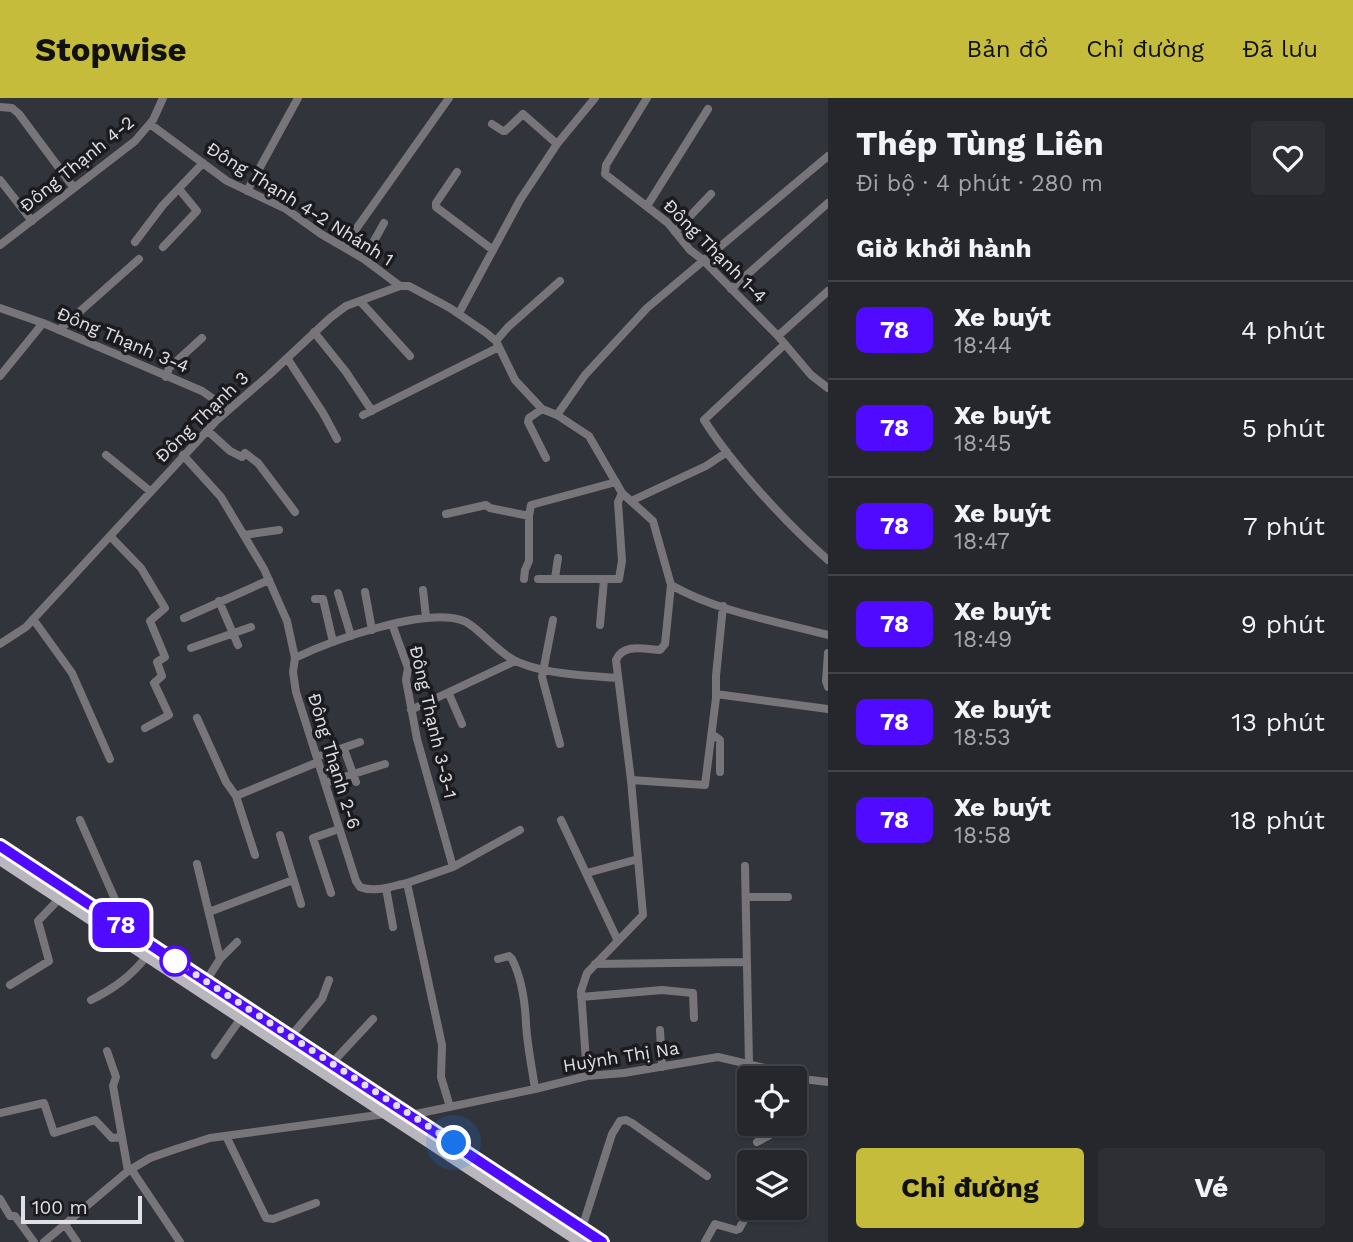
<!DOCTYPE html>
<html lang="vi">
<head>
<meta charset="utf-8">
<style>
  body { margin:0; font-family:"Work Sans",sans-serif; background:#2e2f35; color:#f1f3f6; height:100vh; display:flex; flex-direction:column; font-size:26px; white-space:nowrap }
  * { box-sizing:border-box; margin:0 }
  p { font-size:23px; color:#a4a5aa }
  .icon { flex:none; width:38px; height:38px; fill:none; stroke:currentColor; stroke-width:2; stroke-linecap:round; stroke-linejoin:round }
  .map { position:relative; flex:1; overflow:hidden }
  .side { display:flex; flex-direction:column; background:#26272d; width:525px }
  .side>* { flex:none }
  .badge { padding:0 14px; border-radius:10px; font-size:24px; line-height:46px }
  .tools { position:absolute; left:737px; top:968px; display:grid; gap:14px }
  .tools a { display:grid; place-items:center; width:70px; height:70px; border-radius:7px; background:#26272d; box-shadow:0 2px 5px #0004,0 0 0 2px #424449; font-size:35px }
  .scale { position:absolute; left:21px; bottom:18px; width:121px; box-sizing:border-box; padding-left:7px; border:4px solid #dfe1e6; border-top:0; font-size:19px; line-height:24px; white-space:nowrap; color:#dfe1e6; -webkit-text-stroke:5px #1b1b1f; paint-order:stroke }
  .you { position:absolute; width:35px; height:35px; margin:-18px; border:5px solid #fff; border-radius:50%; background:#1a73e8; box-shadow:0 0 0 10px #1a73e833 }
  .map>.badge { position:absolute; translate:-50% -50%; box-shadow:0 0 0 4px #fff }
  h2 { padding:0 28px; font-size:26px; line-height:63px }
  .round { display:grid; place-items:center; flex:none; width:74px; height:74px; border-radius:7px; background:#2e2f35 }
  .summary { display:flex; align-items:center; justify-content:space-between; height:119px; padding:0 28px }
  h1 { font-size:33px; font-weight:700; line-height:52px }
  .button { display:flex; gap:14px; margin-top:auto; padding:14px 28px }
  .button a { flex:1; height:80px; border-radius:7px; background:#c6bc3c; color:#111; font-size:28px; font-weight:700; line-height:80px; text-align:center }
  .button a+a { background:#2e2f35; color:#f1f3f6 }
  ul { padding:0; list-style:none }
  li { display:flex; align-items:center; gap:21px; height:98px; padding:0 28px; border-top:2px solid #424449 }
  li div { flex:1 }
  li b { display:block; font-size:26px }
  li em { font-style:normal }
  li .badge { min-width:77px; font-weight:700; text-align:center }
  header { display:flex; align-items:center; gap:42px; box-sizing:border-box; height:98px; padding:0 35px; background:#c6bc3c; color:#111 }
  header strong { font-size:33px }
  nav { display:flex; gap:38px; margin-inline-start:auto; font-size:24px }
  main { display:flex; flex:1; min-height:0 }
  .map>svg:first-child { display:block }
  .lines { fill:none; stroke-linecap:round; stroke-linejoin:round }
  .street { stroke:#777579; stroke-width:8 }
  .primary { stroke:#bab6be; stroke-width:12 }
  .line-casing { stroke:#fff; stroke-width:16 }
  .line { stroke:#4f0aff; stroke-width:10 }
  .walk { stroke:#dfe1e6; stroke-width:7; stroke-dasharray:0 12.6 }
  .stop-dot { fill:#fff; stroke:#4f0aff; stroke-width:3.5 }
  .labels { text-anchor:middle; stroke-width:7; stroke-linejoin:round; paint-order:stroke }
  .street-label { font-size:18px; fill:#dfe1e6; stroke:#1b1b1f }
</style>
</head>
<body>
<header>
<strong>Stopwise</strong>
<nav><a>Bản đồ</a><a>Chỉ đường</a><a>Đã lưu</a></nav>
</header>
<main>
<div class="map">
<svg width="828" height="1144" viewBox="0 0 828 1144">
  <rect width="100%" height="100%" fill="#32343c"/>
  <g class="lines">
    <path class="street" d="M 647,0 L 606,67 L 605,76 L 668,125 L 690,152 L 703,162 L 778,238 L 811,277 L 828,290
      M 0,9 L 12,10 L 19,16 L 74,90
      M 150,26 L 227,83 L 286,111 L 321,136 L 364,161 L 400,188
      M 492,26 L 503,33 L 505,33 L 523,16 L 557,46
      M 457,74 L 436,105 L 436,109 L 493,152
      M 0,82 L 32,123
      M 247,93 L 298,0
      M 647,108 L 708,11
      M 675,134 L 711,96
      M 135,144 L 163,107 L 203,65
      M 0,147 L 135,43 L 153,22 L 163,0
      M 344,148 L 449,0
      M 163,149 L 197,113 L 179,91
      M 364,161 L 384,125
      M 731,191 L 828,105
      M 360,203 L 410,258
      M 0,210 L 43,225 L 202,293 L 228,311
      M 459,215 L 520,102 L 557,46 L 595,0
      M 59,232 L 139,161
      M 314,234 L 346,274 L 372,313
      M 778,238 L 828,193
      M 496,243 L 508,229 L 560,183
      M 785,246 L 704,322 C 734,369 786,425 828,462
      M 287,260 L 323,315 L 337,341
      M 0,278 L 43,225
      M 166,279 L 169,270 L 202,240
      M 542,311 L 529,320 L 528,324 L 546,360
      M 363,317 L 499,249
      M 557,317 L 585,277 L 647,210 L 828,58
      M 207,332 L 230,353 L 242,359 L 245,355 L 258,365 L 295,414
      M 106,357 L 150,393
      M 183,357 L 221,399 L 264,471 L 287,523 L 295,560
      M 631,403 L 706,368 L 727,354
      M 446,416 L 486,407 L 490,410 L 529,418
      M 244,437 L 279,432
      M 110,438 L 141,470 L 165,510 L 150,523 L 165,559 L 157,564 L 162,578 L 154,585 L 169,617 L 145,630
      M 555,480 L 558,460
      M 524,481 L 525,472 L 529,463 L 529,418 L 531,407 L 616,384
      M 538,481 L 619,481 L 622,463 L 618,404 L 622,395
      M 423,492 L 426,519
      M 365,494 L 372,532
      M 338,495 L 351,538
      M 315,501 L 323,501 L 333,544
      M 219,503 L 238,547
      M 184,520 L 269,482
      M 33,521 L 72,575 L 110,661
      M 553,522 L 542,579 L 560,646
      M 392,526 L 408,570 L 406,582 L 417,641 L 453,769
      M 600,527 L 604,481
      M 0,546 L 26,529 L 217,322 L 269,277 L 330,220 L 346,208 L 400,188 L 409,188 L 450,210 L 485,234 L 496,243 L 515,282 L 542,311 L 557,317 L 589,338 L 622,395 L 653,423 L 671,487 C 718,514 776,523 828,537
      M 191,550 L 251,529
      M 828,555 L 826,583 L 828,589
      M 449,596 L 462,626
      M 716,596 L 828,611
      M 411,612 L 515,563
      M 197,620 L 226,684 L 236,698 L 318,664
      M 712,636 L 720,642 L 720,674
      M 344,651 L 356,684
      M 317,659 L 360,644
      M 631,682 L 705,687 L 716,600 L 716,578 L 723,508
      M 325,685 L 385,666
      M 236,698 L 255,757
      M 80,722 L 125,824 L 123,828
      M 561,722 L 617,841
      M 280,737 L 301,806
      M 197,766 L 220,861 L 206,883
      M 745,768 L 749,966
      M 587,775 L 638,761
      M 407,785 C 392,788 374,795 360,789 L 356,783 L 296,594 L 293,574 L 295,560 C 330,543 426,508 464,523 C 477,528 497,554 514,562 C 540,576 589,578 618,580
      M 386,790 L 393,829
      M 331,795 L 313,740 L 339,731
      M 746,799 L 788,799
      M 209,814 L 293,782
      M 220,861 L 237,844
      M 498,861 L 509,858 L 512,861 C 522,881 525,903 526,925 C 527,947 532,969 535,991
      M 595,866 L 746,864
      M 10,887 L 49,863 L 38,823 L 60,800
      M 581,899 L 662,892 L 693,895 L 694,920
      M 91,902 C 115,890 131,878 147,858
      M 660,932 L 662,969
      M 291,938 L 322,901 L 329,882
      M 107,953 L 116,979 L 113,988 L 128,1073
      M 215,957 L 241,920
      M 332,965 L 373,921
      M 587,978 L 581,893 L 587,875 L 643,817 L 631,682 L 616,562 C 623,545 644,551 660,552 L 665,546 L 671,487
      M 794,980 L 828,984
      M 450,1009 L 441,979 L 442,947 L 407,785 L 453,769 L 520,732
      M 0,1015 L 44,1005 L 54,1035 L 95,1022 L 112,1040 L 122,1039
      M 411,1017 L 535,991 L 587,978 L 624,975 L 718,959 L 765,970 L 794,980
      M 226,1038 L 266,1120 L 273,1121 L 316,1105
      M 757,1044 L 770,1037 L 778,1026
      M 131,1071 L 180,1144
      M 0,1101 L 10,1118 L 15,1118 L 34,1144
      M 66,1128 L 77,1144
      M 582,1130 L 612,1036 L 620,1023 L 626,1022 L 632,1025 L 707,1078
      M 44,1144 L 128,1073 L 150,1060 L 176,1051 L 210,1040 L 385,1016
      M 705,1144 L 715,1126 L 736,1132 L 739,1131 L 751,1110"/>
    <path class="primary" d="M 0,748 L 602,1144
      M 0,761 L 581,1144"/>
  </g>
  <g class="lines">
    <g class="line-casing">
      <path id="line" d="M 0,748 L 602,1144"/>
    </g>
    <use href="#line" class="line"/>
    <path class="walk" d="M 175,863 L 454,1045"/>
  </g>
  <circle class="stop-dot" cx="175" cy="863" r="14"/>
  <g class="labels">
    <g class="street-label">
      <text transform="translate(77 66) rotate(-39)" y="6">Đông Thạnh 4-2</text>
      <text transform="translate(300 106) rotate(32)" y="6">Đông Thạnh 4-2 Nhánh 1</text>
      <text transform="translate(715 153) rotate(45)" y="6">Đông Thạnh 1-4</text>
      <text transform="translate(123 242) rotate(23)" y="6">Đông Thạnh 3-4</text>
      <text transform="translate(202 319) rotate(-44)" y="6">Đông Thạnh 3</text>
      <text transform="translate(433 624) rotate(77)" y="6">Đông Thạnh 3-3-1</text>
      <text transform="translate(334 663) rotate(73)" y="6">Đông Thạnh 2-6</text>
      <text transform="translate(621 959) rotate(-9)" y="6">Huỳnh Thị Na</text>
    </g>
  </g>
</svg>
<div class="tools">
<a><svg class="icon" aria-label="locate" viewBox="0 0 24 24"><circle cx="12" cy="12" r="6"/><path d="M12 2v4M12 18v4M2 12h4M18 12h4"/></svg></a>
<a><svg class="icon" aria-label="layers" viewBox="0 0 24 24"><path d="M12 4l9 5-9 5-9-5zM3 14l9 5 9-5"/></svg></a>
</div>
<div class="scale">100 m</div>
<div class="you" style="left:454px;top:1045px"></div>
<b class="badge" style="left:121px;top:827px;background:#4f0aff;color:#fff">78</b>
</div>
<section class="side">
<div class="summary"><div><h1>Thép Tùng Liên</h1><p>Đi bộ · 4 phút · 280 m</p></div><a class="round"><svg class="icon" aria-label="heart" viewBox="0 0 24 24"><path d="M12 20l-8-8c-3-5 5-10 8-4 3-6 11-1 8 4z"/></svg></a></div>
<h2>Giờ khởi hành</h2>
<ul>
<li><span class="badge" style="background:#4f0aff;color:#fff">78</span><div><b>Xe buýt</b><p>18:44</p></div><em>4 phút</em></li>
<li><span class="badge" style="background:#4f0aff;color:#fff">78</span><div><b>Xe buýt</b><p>18:45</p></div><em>5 phút</em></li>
<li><span class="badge" style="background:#4f0aff;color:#fff">78</span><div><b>Xe buýt</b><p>18:47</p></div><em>7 phút</em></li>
<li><span class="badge" style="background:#4f0aff;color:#fff">78</span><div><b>Xe buýt</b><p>18:49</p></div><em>9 phút</em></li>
<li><span class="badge" style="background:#4f0aff;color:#fff">78</span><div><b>Xe buýt</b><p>18:53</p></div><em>13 phút</em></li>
<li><span class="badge" style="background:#4f0aff;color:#fff">78</span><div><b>Xe buýt</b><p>18:58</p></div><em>18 phút</em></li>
</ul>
<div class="button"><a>Chỉ đường</a><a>Vé</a></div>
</section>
</main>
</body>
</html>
